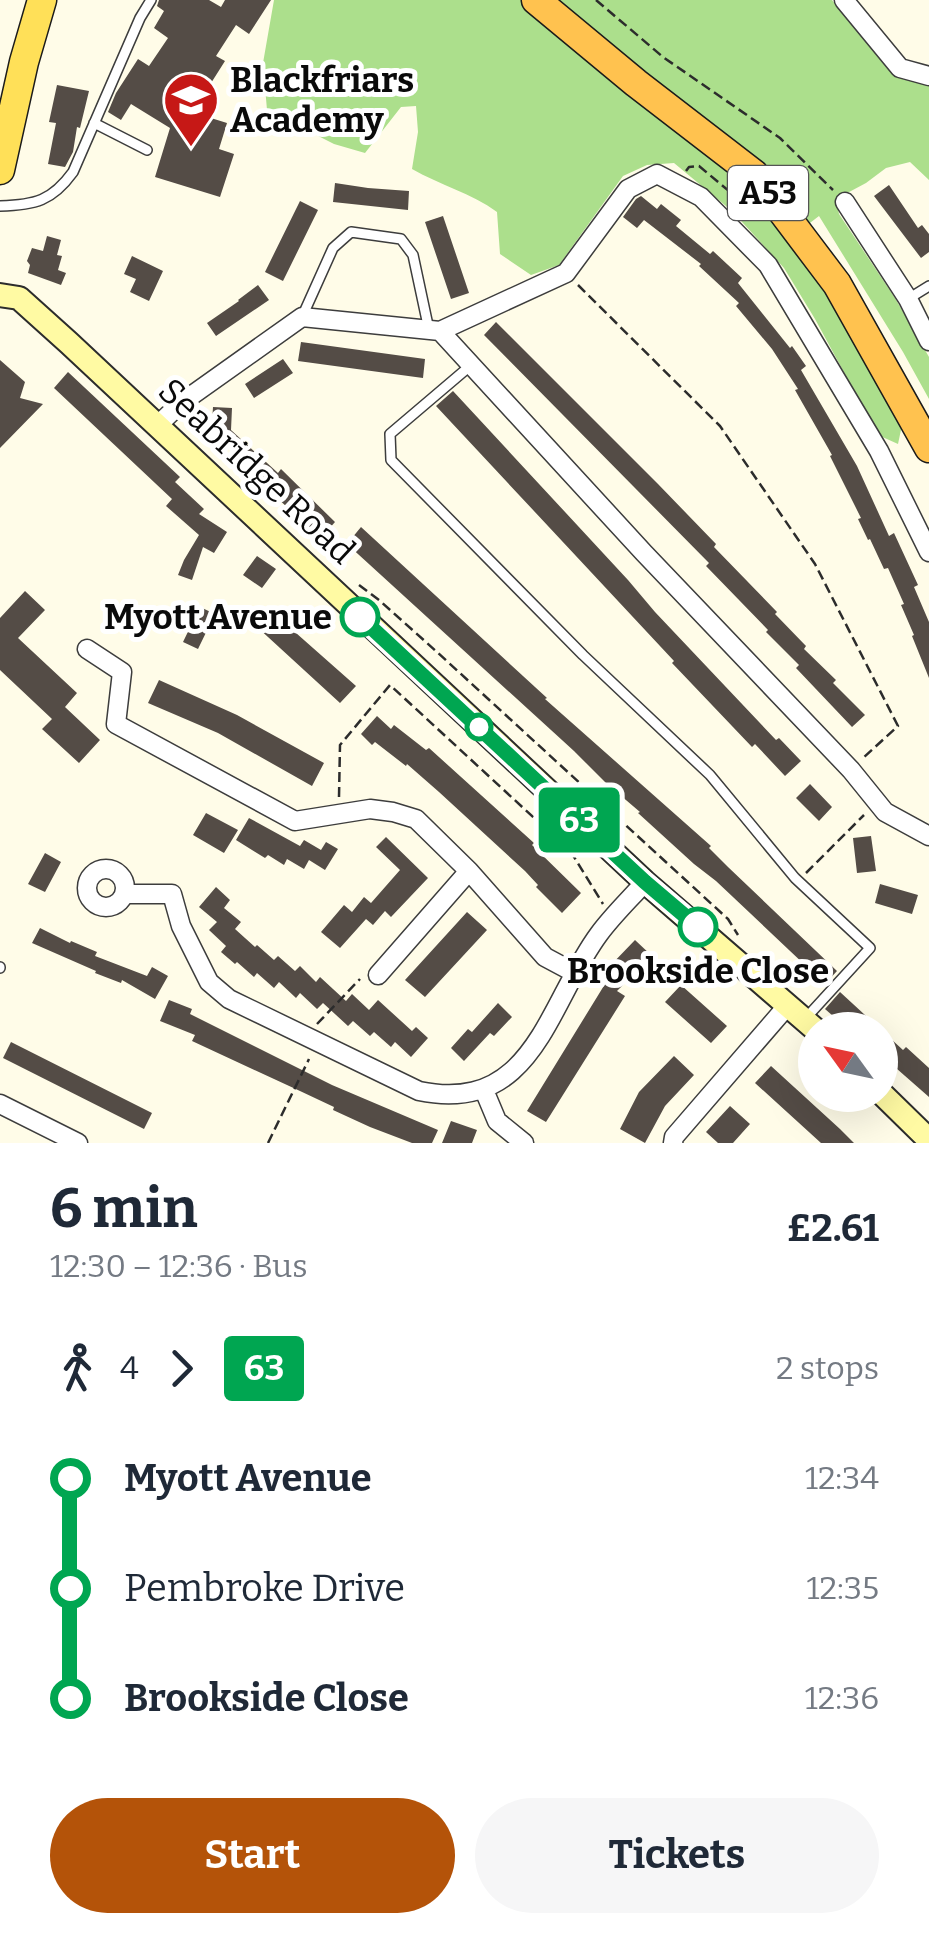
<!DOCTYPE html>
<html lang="en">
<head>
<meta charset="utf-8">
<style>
  body { margin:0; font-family:Bitter,serif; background:#f6f6f7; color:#1f2937; height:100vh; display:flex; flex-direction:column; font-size:38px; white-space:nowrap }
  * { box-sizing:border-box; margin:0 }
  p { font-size:32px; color:#747a83 }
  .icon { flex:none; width:55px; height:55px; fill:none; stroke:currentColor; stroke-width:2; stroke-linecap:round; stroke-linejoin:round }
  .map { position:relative; height:1143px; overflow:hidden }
  .side { display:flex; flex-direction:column; background:#fff; flex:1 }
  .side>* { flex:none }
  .badge { padding:0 20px; border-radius:8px; font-size:35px; line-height:65px }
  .needle { width:65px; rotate:303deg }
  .tools { position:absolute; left:798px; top:1012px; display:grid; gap:20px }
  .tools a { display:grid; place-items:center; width:100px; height:100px; border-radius:50%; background:#fff; box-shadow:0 10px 40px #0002; font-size:50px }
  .map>.badge { position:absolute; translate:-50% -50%; box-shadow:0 0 0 5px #fff }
  .legs { display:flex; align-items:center; gap:15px; height:110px; padding:0 50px; font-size:32px }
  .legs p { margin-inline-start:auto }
  .head { display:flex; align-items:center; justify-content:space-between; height:170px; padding:0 50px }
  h1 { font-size:55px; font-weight:700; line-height:75px }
  .cta { display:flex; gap:20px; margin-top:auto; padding:20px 50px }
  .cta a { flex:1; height:115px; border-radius:60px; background:#b45309; color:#fff; font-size:40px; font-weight:700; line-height:115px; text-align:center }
  .cta a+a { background:#f6f6f7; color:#1f2937 }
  ul { padding:0 50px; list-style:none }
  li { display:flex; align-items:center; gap:35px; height:110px; font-size:38px }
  li i { display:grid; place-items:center; width:15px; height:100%; margin:0 12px; background:currentColor }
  li i::after { content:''; width:25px; height:25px; margin:-12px; border:8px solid; border-radius:50%; background:#fff }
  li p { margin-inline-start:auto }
  li:first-child i { background:linear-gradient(#0000 50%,currentColor 0) }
  li:last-child i { background:linear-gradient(currentColor 50%,#0000 0) }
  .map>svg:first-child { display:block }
  .forest { fill:#acdf8c }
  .building { fill:#544c46 }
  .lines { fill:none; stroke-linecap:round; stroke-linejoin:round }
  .service-casing { stroke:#3d3d3d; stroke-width:12 }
  .minor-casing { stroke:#3d3d3d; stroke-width:21 }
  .secondary-casing { stroke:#2c2c2c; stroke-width:26 }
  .primary-casing { stroke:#1b1b1b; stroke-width:31 }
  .trunk-casing { stroke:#1b1b1b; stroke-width:31 }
  .path { stroke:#2c2c2c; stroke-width:2.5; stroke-dasharray:10 5; stroke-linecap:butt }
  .service { stroke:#fff; stroke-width:9 }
  .minor { stroke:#fff; stroke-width:18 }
  .secondary { stroke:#fffaa3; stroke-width:22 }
  .primary { stroke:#ffe058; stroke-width:28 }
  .trunk { stroke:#ffc24f; stroke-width:28 }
  .line-1-casing { stroke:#fff; stroke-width:22 }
  .line-1 { stroke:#00a651; stroke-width:15 }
  .stop-1-dot { fill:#fff; stroke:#00a651; stroke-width:5 }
  .labels { text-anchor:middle; stroke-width:10; stroke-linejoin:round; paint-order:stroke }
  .shield { fill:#fff; stroke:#545454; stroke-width:2.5 }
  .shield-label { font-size:32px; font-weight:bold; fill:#0a0a0a }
  .poi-label { font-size:35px; font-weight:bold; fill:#0a0a0a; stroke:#fff; text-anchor:start }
  .street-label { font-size:35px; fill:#0a0a0a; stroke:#fff }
  .stop-label { font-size:35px; font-weight:bold; fill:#0a0a0a; stroke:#fff; text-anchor:end }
</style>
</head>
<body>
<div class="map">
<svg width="929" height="1143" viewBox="0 0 929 1143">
  <rect width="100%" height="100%" fill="#fffce8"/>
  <path class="forest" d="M 274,0 L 832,0 L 887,68 L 903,79 L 929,85 L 929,180 L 910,162 L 886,168 L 866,183 L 836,199 L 839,214 L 895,298 L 929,357 L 929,399 L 903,352 L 819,216 L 789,239 L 830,296 L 902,425 L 898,444 L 878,435 L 815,319 L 784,268 L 732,211 L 674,163 L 647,165 L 623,176 L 559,265 L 531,275 L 500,254 L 497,212 C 471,193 440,185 412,169 L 418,132 L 416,106 L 401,107 L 365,153 L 334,144 L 267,110 L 263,63 Z"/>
  <path class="building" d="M 159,0 L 209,0 L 221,7 L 225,0 L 271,0 L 249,34 L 236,25 L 216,56 L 225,61 L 206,91 L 211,94 L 198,114 L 227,123 L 219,149 L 234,154 L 220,197 L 155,177 L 170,128 L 131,104 L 121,120 L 108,112 L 116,93 L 138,59 L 149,66 L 168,38 L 154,28 L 164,11 L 157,6 Z
    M 57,85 L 89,91 L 80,128 L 77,127 L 73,152 L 65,167 L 48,164 L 56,123 L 49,122 Z
    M 335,183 L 368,188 L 409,191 L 408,210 L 333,202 Z
    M 889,185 L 918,228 L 922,225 L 929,234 L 929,252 L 921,258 L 874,196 Z
    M 641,196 L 657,209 L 661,204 L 681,220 L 676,226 L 710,254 L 713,251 L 742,278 L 738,283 L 790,348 L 792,346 L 806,366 L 801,370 L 857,466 L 889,536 L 894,533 L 918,585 L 914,587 L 929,622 L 929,678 L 912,636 L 914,635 L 901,605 L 904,604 L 888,568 L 884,569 L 870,539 L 868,540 L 858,519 L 861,518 L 830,456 L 832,455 L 795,390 L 798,389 L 772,349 L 736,306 L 739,303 L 699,266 L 701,264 L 644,220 L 637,228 L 623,217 L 636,199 Z
    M 300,201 L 318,210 L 283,281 L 265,272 Z
    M 443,216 L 469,293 L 451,299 L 425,222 Z
    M 47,236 L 61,240 L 57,255 L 62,256 L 58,270 L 66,273 L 61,285 L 28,273 L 30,265 L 27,261 L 32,248 L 43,251 Z
    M 132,256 L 163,271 L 149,301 L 130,292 L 136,279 L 124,274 Z
    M 258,285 L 269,300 L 216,336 L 207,323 L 239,301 L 238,300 Z
    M 496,322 L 658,484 L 716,544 L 714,547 L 777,612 L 775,614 L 806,646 L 804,649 L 836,680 L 833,683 L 865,715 L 852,727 L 796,668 L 799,665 L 766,632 L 768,630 L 706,566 L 709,563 L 484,335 Z
    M 301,342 L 425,359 L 423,378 L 298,361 Z
    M 283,359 L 293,373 L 254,398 L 245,384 Z
    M 0,360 L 25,382 L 20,398 L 43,404 L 0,448 Z
    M 68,372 L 180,477 L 175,482 L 204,509 L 199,514 L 227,532 L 214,553 L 203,547 L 192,580 L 178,575 L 184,560 L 199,535 L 166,506 L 172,499 L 54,388 Z
    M 453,391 L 628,580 L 655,612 L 776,740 L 779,738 L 801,761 L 785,776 L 755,744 L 752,747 L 672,663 L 674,661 L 436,406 Z
    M 213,407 L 232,408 L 231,430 L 243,441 L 211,439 Z
    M 243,441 L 278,473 L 281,469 L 335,522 L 321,538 L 230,455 Z
    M 361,527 L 547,698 L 545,699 L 711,846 L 709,848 L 728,867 L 837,971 L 825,984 L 716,881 L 694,864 L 638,813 L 640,812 L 606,783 L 574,751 L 347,544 Z
    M 257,556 L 276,569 L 262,588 L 243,575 Z
    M 25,591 L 45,610 L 18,638 L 77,693 L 65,707 L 100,740 L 79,763 L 42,729 L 52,719 L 0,670 L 0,618 Z
    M 200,607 L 215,614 L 198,649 L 183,642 Z
    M 270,610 L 356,686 L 340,703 L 256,626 Z
    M 159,680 L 237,715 L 324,763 L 312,786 L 218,733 L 148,703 Z
    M 377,716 L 391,729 L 394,725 L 426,750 L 429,748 L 534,843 L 532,845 L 581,893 L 562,913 L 536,887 L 538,885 L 525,871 L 439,792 L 407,764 L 406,766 L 375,742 L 372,745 L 361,734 Z
    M 810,784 L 832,807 L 819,821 L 796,798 Z
    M 206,813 L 238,830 L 224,853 L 193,835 Z
    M 249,818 L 300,846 L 304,840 L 321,850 L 326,842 L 338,849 L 325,870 L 309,860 L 304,869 L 287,859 L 284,865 L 268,855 L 265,858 L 236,840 Z
    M 871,836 L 876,871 L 857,873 L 853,838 Z
    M 386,837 L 428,878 L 391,917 L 385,911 L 373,925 L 366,919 L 340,948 L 321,932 L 344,905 L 352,912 L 364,897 L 371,903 L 400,870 L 376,847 Z
    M 45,853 L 61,862 L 45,892 L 28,884 Z
    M 880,884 L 918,895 L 912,914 L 875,903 Z
    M 216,887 L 230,900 L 224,908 L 241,922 L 235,929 L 255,947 L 257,945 L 274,960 L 278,956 L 295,971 L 300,966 L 316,982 L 320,977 L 346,1001 L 352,994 L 369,1010 L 378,1000 L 412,1031 L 416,1027 L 428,1038 L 411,1057 L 395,1042 L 391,1047 L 374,1032 L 370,1036 L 353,1021 L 348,1026 L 323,1003 L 317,1009 L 300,993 L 296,998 L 279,982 L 274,988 L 257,973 L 254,977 L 237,962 L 235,964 L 221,952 L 226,946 L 209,930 L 217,922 L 199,907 Z
    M 467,912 L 487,930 L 425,997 L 405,980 Z
    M 40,928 L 70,943 L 71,941 L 97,952 L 95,956 L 147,976 L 152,967 L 168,976 L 155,999 L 122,980 L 121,983 L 95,973 L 96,971 L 32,943 Z
    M 635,940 L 652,956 L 617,991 L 625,996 L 546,1122 L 527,1111 L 613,971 L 609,967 Z
    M 681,985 L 727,1026 L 711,1043 L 665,1002 Z
    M 840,992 L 903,1050 L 906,1047 L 929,1068 L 929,1097 L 880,1054 L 880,1030 L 849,1030 L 825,1009 Z
    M 169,1000 L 192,1009 L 190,1014 L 332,1085 L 438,1130 L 432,1143 L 412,1143 L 370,1127 L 333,1110 L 334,1107 L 300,1091 L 192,1041 L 195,1035 L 160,1021 Z
    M 498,1003 L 512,1017 L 494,1036 L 490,1033 L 464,1061 L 451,1048 L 468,1029 L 472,1032 Z
    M 11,1042 L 152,1113 L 144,1129 L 3,1058 Z
    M 674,1056 L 694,1075 L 665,1106 L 645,1143 L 620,1129 L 639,1092 Z
    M 771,1066 L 840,1129 L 854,1143 L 821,1143 L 755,1083 Z
    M 730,1106 L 750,1124 L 733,1143 L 718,1143 L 706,1132 Z
    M 451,1121 L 477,1130 L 472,1143 L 442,1143 Z"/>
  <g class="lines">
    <g class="service-casing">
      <path id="service" d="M 94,123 L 147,150
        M 0,206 C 35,205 52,201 73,172 L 140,18 L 151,0
        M 908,299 L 929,286
        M 302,317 L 333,248 L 351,232 L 401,239 L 413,255 L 429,330
        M 470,366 L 390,434 L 391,460 L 583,655 L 710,775 L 795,878 L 870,948 L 805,1019
        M 0,967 L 0,968"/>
    </g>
    <g class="minor-casing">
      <path id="minor" d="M 844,0 L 900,68 L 929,76
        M 845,202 L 908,299 L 929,341
        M 440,331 L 566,273 L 628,189 L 657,174 L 701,197 L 768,265 L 879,451 L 929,552
        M 158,425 L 181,403 L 302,317 L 440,331 L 644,553 L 851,770 L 885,812 L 929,836
        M 87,649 L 122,672 L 116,724 L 295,821 L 370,809 L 393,812 L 416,819 L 469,871 L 545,957 L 575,973
        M87 888a19 19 0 1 1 38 0a19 19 0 1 1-38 0Z
        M 124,894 L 172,894 L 181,926 L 209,982 L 229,999 L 419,1091 C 534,1115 547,1004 599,934 C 613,915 630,899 645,882
        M 378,975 L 469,871
        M 484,1090 L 497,1121 L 524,1143
        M 0,1104 L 78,1143
        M 673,1143 L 674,1137 L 788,1005"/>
    </g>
    <g class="secondary-casing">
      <path id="secondary" d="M 0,295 L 19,298 L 69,343 L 645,882 L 816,1030
        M 880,1092 L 929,1140"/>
    </g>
    <g class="primary-casing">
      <path id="primary" d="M 0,170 L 24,62 L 42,0"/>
    </g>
    <g class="trunk-casing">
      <path id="trunk" d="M 536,0 L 636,83 L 754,174 L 837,284 L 929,448"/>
    </g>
    <path class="path" d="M 596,0 L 663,57 L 780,138 L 833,190
      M 686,171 L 689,167 L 699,166 L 754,212
      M 578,285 L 720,426 L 815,564 L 898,726 L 863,758
      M 359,585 L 379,600 L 437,652 L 728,919 L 738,935
      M 339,797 L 340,745 L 390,685 L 571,852 L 603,904
      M 806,873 L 864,815
      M 317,1024 L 360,979
      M 268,1143 L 309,1059"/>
    <use href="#service" class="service"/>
    <use href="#minor" class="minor"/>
    <use href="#secondary" class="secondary"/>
    <use href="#primary" class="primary"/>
    <use href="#trunk" class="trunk"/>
  </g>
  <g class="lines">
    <g class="line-1-casing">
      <path id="line-1" d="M 360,617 L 645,882 L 698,927"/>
    </g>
    <use href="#line-1" class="line-1"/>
  </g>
  <defs>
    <g id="school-pin" transform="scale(2.875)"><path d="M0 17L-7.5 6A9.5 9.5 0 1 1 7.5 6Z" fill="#c61816" stroke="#fff"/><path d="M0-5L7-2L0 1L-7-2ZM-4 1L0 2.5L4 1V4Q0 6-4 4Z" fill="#fff"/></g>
  </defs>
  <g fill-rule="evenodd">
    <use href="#school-pin" x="191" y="100"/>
  </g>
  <g class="stop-1-dot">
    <circle cx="360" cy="617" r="18"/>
    <circle cx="479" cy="727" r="12"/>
    <circle cx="698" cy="927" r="18"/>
  </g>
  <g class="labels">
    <rect class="shield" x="728" y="166" width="80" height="54" rx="8"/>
    <g class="shield-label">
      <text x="768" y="204">A53</text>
    </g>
    <g class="poi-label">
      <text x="230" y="92">Blackfriars<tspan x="230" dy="40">Academy</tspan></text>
    </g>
    <g class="street-label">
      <text transform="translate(257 471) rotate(43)" y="12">Seabridge Road</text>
    </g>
    <g class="stop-label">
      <text x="332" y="629">Myott Avenue</text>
      <text x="698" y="983" text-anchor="middle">Brookside Close</text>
    </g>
  </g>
</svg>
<div class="tools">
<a><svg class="needle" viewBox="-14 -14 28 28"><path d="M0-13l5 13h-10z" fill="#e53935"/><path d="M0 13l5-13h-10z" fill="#747a83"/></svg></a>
</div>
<b class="badge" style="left:579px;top:820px;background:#00a651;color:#fff">63</b>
</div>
<section class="side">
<div class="head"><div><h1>6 min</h1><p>12:30 – 12:36 · Bus</p></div><b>£2.61</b></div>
<div class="legs"><svg class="icon" aria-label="walk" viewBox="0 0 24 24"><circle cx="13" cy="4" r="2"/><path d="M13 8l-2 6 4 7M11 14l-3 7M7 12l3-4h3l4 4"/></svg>4<svg class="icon" aria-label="forward" viewBox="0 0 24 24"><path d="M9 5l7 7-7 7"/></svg><b class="badge" style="background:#00a651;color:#fff">63</b><p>2 stops</p></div>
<ul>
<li><i style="color:#00a651"></i><b>Myott Avenue</b><p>12:34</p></li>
<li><i style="color:#00a651"></i><span>Pembroke Drive</span><p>12:35</p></li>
<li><i style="color:#00a651"></i><b>Brookside Close</b><p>12:36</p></li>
</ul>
<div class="cta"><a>Start</a><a>Tickets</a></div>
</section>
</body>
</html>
